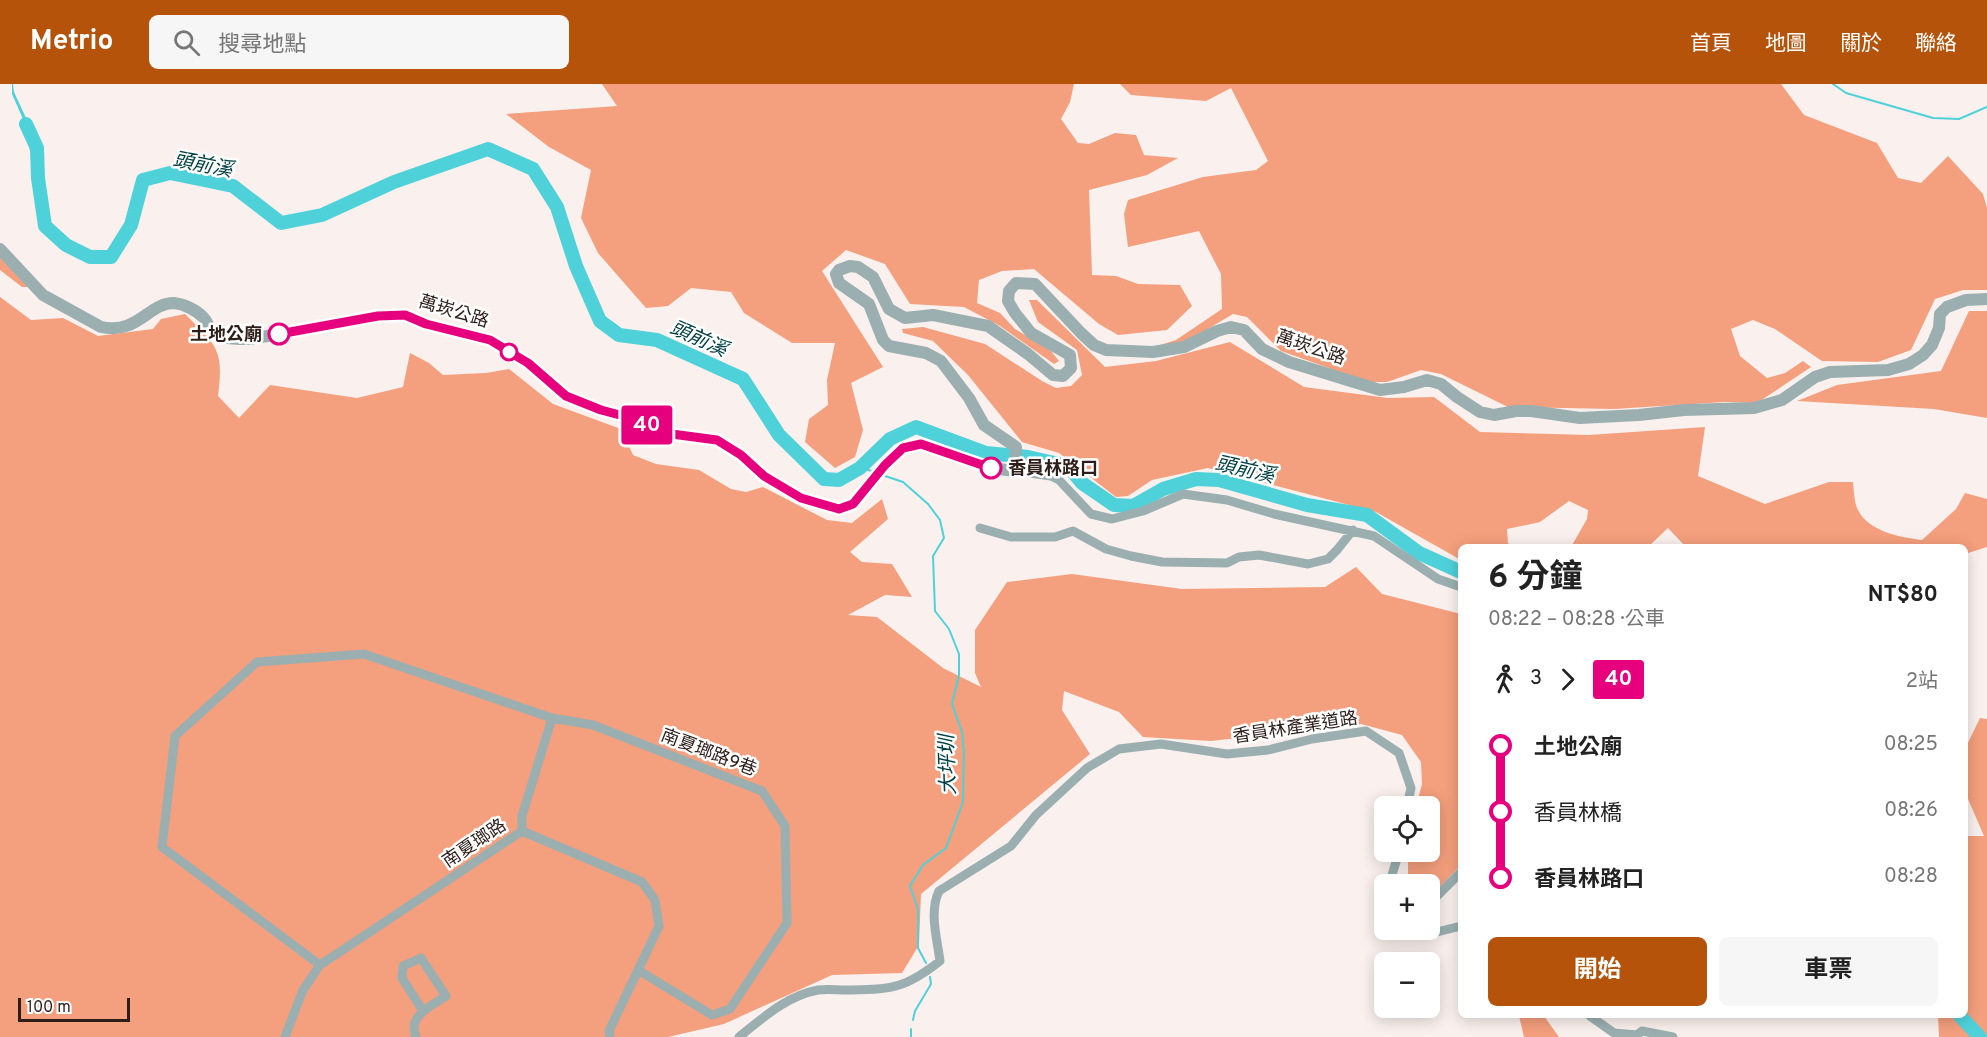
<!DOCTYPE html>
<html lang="zh-TW">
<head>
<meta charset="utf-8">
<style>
  body { margin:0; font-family:Overpass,"Noto Sans TC",sans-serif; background:#f6f6f6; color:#222; height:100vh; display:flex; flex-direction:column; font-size:22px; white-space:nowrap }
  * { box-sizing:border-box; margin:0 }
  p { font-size:20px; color:#767676 }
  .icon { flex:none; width:33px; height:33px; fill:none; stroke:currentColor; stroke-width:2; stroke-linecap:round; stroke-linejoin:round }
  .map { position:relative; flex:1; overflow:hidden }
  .sheet { position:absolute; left:1458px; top:460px; width:510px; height:474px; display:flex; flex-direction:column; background:#fff; border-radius:9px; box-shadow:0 3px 15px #0003 }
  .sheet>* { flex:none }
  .badge { padding:0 12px; border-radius:4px; font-size:21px; line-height:39px }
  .tools { position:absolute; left:1374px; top:712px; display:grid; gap:12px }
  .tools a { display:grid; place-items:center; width:66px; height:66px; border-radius:9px; background:#fff; box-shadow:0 3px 15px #0003; font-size:30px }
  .scale { position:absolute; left:18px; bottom:15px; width:112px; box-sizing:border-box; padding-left:6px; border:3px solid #2d1e19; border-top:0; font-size:16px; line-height:21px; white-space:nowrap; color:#2d1e19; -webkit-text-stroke:4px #fff; paint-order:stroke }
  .map>.badge { position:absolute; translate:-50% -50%; box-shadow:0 0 0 3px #fff }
  .legs { display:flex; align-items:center; gap:9px; height:66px; padding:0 30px; font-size:20px }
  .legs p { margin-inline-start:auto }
  .summary { display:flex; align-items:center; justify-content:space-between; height:102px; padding:0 30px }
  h1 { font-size:33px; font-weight:700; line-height:45px }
  .cta { display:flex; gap:12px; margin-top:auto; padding:12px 30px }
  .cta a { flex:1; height:69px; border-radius:9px; background:#b45309; color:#fff; font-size:24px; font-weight:700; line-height:69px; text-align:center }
  .cta a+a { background:#f6f6f6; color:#222 }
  ul { padding:0 30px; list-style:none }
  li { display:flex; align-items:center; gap:21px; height:66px; font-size:22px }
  li i { display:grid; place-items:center; width:9px; height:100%; margin:0 8px; background:currentColor }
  li i::after { content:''; width:15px; height:15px; margin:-8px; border:4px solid; border-radius:50%; background:#fff }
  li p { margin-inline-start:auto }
  li:first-child i { background:linear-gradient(#0000 50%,currentColor 0) }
  li:last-child i { background:linear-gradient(currentColor 50%,#0000 0) }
  header { display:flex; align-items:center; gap:36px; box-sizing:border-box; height:84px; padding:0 30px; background:#b45309; color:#fff }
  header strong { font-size:28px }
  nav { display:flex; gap:33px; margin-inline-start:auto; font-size:21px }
  .search { width:420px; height:54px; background:#f6f6f6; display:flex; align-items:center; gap:15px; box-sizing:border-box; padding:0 21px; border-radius:9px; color:#767676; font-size:22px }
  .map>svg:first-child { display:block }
  .forest { fill:#f49f7d }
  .water { fill:#4fd1da }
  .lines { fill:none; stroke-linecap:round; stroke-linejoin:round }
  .stream { stroke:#4fd1da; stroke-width:2 }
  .river { stroke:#4fd1da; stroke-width:14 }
  .minor { stroke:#9bafb1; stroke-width:9 }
  .tertiary { stroke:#9bafb1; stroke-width:12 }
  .line-1-casing { stroke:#fff; stroke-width:14 }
  .line-1 { stroke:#e6007e; stroke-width:9 }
  .stop-1-dot { fill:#fff; stroke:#e6007e; stroke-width:3 }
  .labels { text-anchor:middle; stroke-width:5; stroke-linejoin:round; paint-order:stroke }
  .street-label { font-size:18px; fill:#2d1e19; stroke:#fff }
  .stop-label { font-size:18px; font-weight:bold; fill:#2d1e19; stroke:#fff; text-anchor:end }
  .water-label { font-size:20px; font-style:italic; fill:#024044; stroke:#fff }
</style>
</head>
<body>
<header>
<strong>Metrio</strong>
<div class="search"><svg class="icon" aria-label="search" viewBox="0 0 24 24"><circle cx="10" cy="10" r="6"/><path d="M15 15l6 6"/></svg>搜尋地點</div>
<nav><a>首頁</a><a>地圖</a><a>關於</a><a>聯絡</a></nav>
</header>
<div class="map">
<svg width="1987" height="953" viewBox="0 0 1987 953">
  <rect width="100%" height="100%" fill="#faf1ee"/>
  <path class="forest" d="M 602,0 L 1074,0 L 1070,18 L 1061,35 L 1078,59 L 1089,60 L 1115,49 L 1136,51 L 1144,71 L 1178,74 L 1147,91 L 1089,106 L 1092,191 L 1116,192 L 1138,200 L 1180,201 L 1192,222 L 1167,246 L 1118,251 L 1099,240 L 1034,185 L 1002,187 L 979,196 L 977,219 L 1000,229 L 1015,245 L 1051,267 L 1059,277 L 1054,280 L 1000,242 L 964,223 L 910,220 L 885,180 L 846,166 L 822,187 L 883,283 L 851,299 L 863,346 L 855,373 L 835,384 L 805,358 L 809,335 L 828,321 L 827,296 L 835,259 L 792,259 L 744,229 L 731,208 L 691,204 L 668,222 L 646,224 L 598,169 L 581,134 L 591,86 L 549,63 L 506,30 L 617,22 Z
    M 1120,0 L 1781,0 L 1804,31 L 1877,59 L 1898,94 L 1921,99 L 1948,72 L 1983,110 L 1987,124 L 1987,206 L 1963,206 L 1935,215 L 1911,266 L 1878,278 L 1822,277 L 1775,245 L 1753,236 L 1731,245 L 1740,272 L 1767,294 L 1785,289 L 1803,277 L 1811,283 L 1757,319 L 1725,318 L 1614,325 L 1508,323 L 1441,290 L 1421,286 L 1387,298 L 1368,298 L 1281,267 L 1247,233 L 1233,230 L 1184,259 L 1160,261 L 1176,256 L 1222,225 L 1221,190 L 1199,147 L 1128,163 L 1124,130 L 1128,116 L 1203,93 L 1256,86 L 1268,77 L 1231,4 L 1206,17 L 1131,11 Z
    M 0,172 L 28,201 L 27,203 L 22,203 L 0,186 Z
    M 0,213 L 31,236 L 63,234 L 98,252 L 153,245 L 161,235 L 185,230 C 217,262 224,265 218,312 L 239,334 L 270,301 L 357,314 L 403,303 L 410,269 L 429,279 L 443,291 L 486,289 L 509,285 L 553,320 L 621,345 L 633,371 L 656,380 L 699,386 L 731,405 L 746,408 L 763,403 L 827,436 L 852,439 L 882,415 L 888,435 L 850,468 L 862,478 L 892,480 L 912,513 L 885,511 L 848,531 L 877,533 L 943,584 L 981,603 L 975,589 L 975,546 L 1007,498 L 1072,490 L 1182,505 L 1325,503 L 1356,483 L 1382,510 L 1461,530 L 1461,781 L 1430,813 L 1430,801 L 1408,801 L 1408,768 L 1430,768 L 1430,723 L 1416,723 L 1422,700 L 1421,678 L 1402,651 L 1361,640 L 1211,657 L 1143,653 L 1119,628 L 1064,607 L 1062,626 L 1090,670 L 921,810 L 919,861 L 902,889 L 832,891 L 724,940 L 668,953 L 0,953 Z
    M 1029,216 L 1037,216 L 1105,283 L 1156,277 L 1230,258 L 1304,303 L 1388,314 L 1434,313 L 1480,348 L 1589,351 L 1705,343 L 1698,392 L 1765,420 L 1829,398 L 1853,398 C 1854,406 1854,419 1858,426 C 1869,448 1900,453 1922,456 L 1956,425 L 1965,409 L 1987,415 L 1987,463 L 1965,470 L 1965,464 L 1686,463 L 1668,444 L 1648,463 L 1571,463 L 1587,435 L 1588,426 L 1569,417 L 1540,438 L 1507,445 L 1508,459 L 1513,463 L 1461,464 L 1461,476 L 1376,428 L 1208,384 L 1152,396 L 1128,412 L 1116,413 L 1059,369 L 1022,358 L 968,291 L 933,257 L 903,249 L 902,245 L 923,243 L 985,260 L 1042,297 L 1056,304 L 1071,302 L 1082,291 L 1077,266 L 1038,238 Z
    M 1969,227 L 1987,227 L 1987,334 L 1934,325 L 1797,317 L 1837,301 L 1941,287 Z
    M 1980,634 L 1987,635 L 1987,953 L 1939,953 L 1938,932 L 1965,932 L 1965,752 L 1984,752 L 1965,708 L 1965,665 Z
    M 1519,932 L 1544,932 L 1559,953 L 1524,953 Z"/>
  <path class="water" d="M 12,0 L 13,0 L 14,8 L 33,49 L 34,84 L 23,35 L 12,10 Z"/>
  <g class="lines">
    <path class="stream" d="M 1833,0 L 1846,9 L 1933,34 L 1959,35 L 1987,23
      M 860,384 L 872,387
      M 885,392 L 903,398 L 928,420 L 940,436 L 944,454 L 933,472 L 935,527 L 949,545 L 959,570 L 959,591 L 952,620 L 962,648 L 964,668 L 963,718 L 946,764 L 923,781 L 910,802 L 918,825 L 918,864 L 926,879
      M 913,936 L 915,927 L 931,900 L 930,893
      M 911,945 L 911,953"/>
    <path class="river" d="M 26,40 L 37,64 L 38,94 L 45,142 L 66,161 L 90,173 L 111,173 L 131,141 L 143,96 L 170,89 L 233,102 L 281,139 L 322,131 L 394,98 L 488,65 L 533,85 L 557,123 L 576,182 L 600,237 L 619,251 L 657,256 L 743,295 L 779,351 L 824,395 L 839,396 L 860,384 L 890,355 L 916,343 L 986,369 L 1028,373 L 1068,382 L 1082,399 L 1114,421 L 1133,422 L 1163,405 L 1196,395 L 1219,396 L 1307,421 L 1367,431 L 1419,469 L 1461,488
      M 1960,932 L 1980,953"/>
    <path class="minor" d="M 1015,387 L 1051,392 L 1059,396 L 1091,430 L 1112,435 L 1143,427 L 1183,410 L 1227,416 L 1274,430 L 1374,452 L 1438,495 L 1461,503
      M 980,444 L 1011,453 L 1055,453 L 1073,447 L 1106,465 L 1131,472 L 1162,478 L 1227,479 L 1239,473 L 1259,471 L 1308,480 L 1328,475 L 1337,466 L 1353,446
      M 552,634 L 593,641 L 762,707 L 785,742 L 787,839 L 730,925 L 712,931 L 638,886
      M 1393,801 L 1392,791 L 1399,768
      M 1430,819 L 1461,788
      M 1422,846 L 1437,848 L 1461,842
      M 320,881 L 162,763 L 175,652 L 257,578 L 364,570 L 552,634 L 522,732 L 522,747
      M 1590,932 L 1614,949 L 1637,951 L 1642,947 L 1673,953
      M 285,953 L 303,906 L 320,881 L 522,747 L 642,798 L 655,816 L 659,842 L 609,947 L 610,953
      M 416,953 C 407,932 431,922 446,912 L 421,874 L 403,882 L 402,894 L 423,927
      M 739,953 C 763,934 786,912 818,906 C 827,905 837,906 846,906 C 891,905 903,906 940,877 C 937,854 929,828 939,807 L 1011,762 L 1036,731 L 1087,684 L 1119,665 L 1161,660 L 1227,670 L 1268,666 L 1312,655 L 1366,647 L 1399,669 L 1411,704 L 1407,723"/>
    <path class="tertiary" d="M 0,165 L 43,211 L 101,243 C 138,251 148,219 174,219 C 184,220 196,226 203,233 C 208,238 209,245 214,249 C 225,256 239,255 251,255 L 378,232 L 405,231 L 426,240 L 490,256 L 528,279 L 566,312 L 601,326 L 635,335 L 664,349 L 717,356 L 741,371 L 764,392 L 801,414 L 839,425 L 853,420 L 885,381 L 903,364 L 921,360 L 991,384 L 1015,387 L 1016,363 L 984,341 L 969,314 L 941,277 L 926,269 L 889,262 L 883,256 L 869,220 L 839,199 L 836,190 L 839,186 L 850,182 L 858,183 L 873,193 L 889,225 L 905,234 L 933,231 L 988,242 L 1028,270 L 1053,291 L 1063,292 L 1071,284 L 1070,271 L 1031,249 L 1015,229 L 1008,217 L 1009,207 L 1016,199 L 1035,200 L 1081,249 L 1094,261 L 1106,266 L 1153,268 L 1184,263 L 1217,247 L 1231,243 L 1244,246 L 1262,265 L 1289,278 L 1380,306 L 1404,303 L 1427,296 L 1441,300 L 1457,313 L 1480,328 L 1494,331 L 1516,327 L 1531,327 L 1580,334 L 1639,331 L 1684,326 L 1754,324 L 1782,316 L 1815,293 L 1830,288 L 1888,286 L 1909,280 L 1923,271 L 1932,261 L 1939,244 L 1940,230 L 1947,223 L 1966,216 L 1987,215"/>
  </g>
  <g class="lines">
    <g class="line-1-casing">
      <path id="line-1" d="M 279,250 L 378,232 L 405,231 L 426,240 L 490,256 L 528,279 L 566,312 L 601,326 L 635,335 L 664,349 L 717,356 L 741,371 L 764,392 L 801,414 L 839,425 L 853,420 L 885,381 L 903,364 L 921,360 L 991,384"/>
    </g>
    <use href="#line-1" class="line-1"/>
  </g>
  <g class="stop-1-dot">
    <circle cx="279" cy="250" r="10"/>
    <circle cx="509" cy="268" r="8"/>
    <circle cx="991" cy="384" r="10"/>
  </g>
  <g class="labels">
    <g class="street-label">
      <text transform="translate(454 227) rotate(17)" y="6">萬崁公路</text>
      <text transform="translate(1311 263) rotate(19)" y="6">萬崁公路</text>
      <text transform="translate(1295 643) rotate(-9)" y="6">香員林產業道路</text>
      <text transform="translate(709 668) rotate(21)" y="6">南夏瑯路9巷</text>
      <text transform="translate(474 759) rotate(-34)" y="6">南夏瑯路</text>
    </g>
    <g class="stop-label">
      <text x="262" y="256">土地公廟</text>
      <text x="1008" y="390" text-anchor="start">香員林路口</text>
    </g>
    <g class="water-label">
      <text transform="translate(203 80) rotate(11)" y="7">頭前溪</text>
      <text transform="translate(699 254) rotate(24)" y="7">頭前溪</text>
      <text transform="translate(1245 385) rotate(13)" y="7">頭前溪</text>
      <text transform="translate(947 681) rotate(-92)" y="7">大坪圳</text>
    </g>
  </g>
</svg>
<div class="tools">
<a><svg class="icon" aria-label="locate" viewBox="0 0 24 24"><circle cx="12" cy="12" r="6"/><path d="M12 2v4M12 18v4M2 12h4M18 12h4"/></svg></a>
<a>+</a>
<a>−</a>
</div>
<div class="scale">100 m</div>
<b class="badge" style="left:647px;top:341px;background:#e6007e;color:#fff">40</b>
<section class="sheet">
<div class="summary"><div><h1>6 分鐘</h1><p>08:22 – 08:28 · 公車</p></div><b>NT$80</b></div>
<div class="legs"><svg class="icon" aria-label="walk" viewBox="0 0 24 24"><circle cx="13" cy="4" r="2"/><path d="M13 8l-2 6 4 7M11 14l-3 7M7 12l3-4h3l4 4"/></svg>3<svg class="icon" aria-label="forward" viewBox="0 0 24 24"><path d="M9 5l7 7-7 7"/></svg><b class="badge" style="background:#e6007e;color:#fff">40</b><p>2站</p></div>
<ul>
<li><i style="color:#e6007e"></i><b>土地公廟</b><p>08:25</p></li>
<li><i style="color:#e6007e"></i><span>香員林橋</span><p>08:26</p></li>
<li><i style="color:#e6007e"></i><b>香員林路口</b><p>08:28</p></li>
</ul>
<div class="cta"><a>開始</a><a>車票</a></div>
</section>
</div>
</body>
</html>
